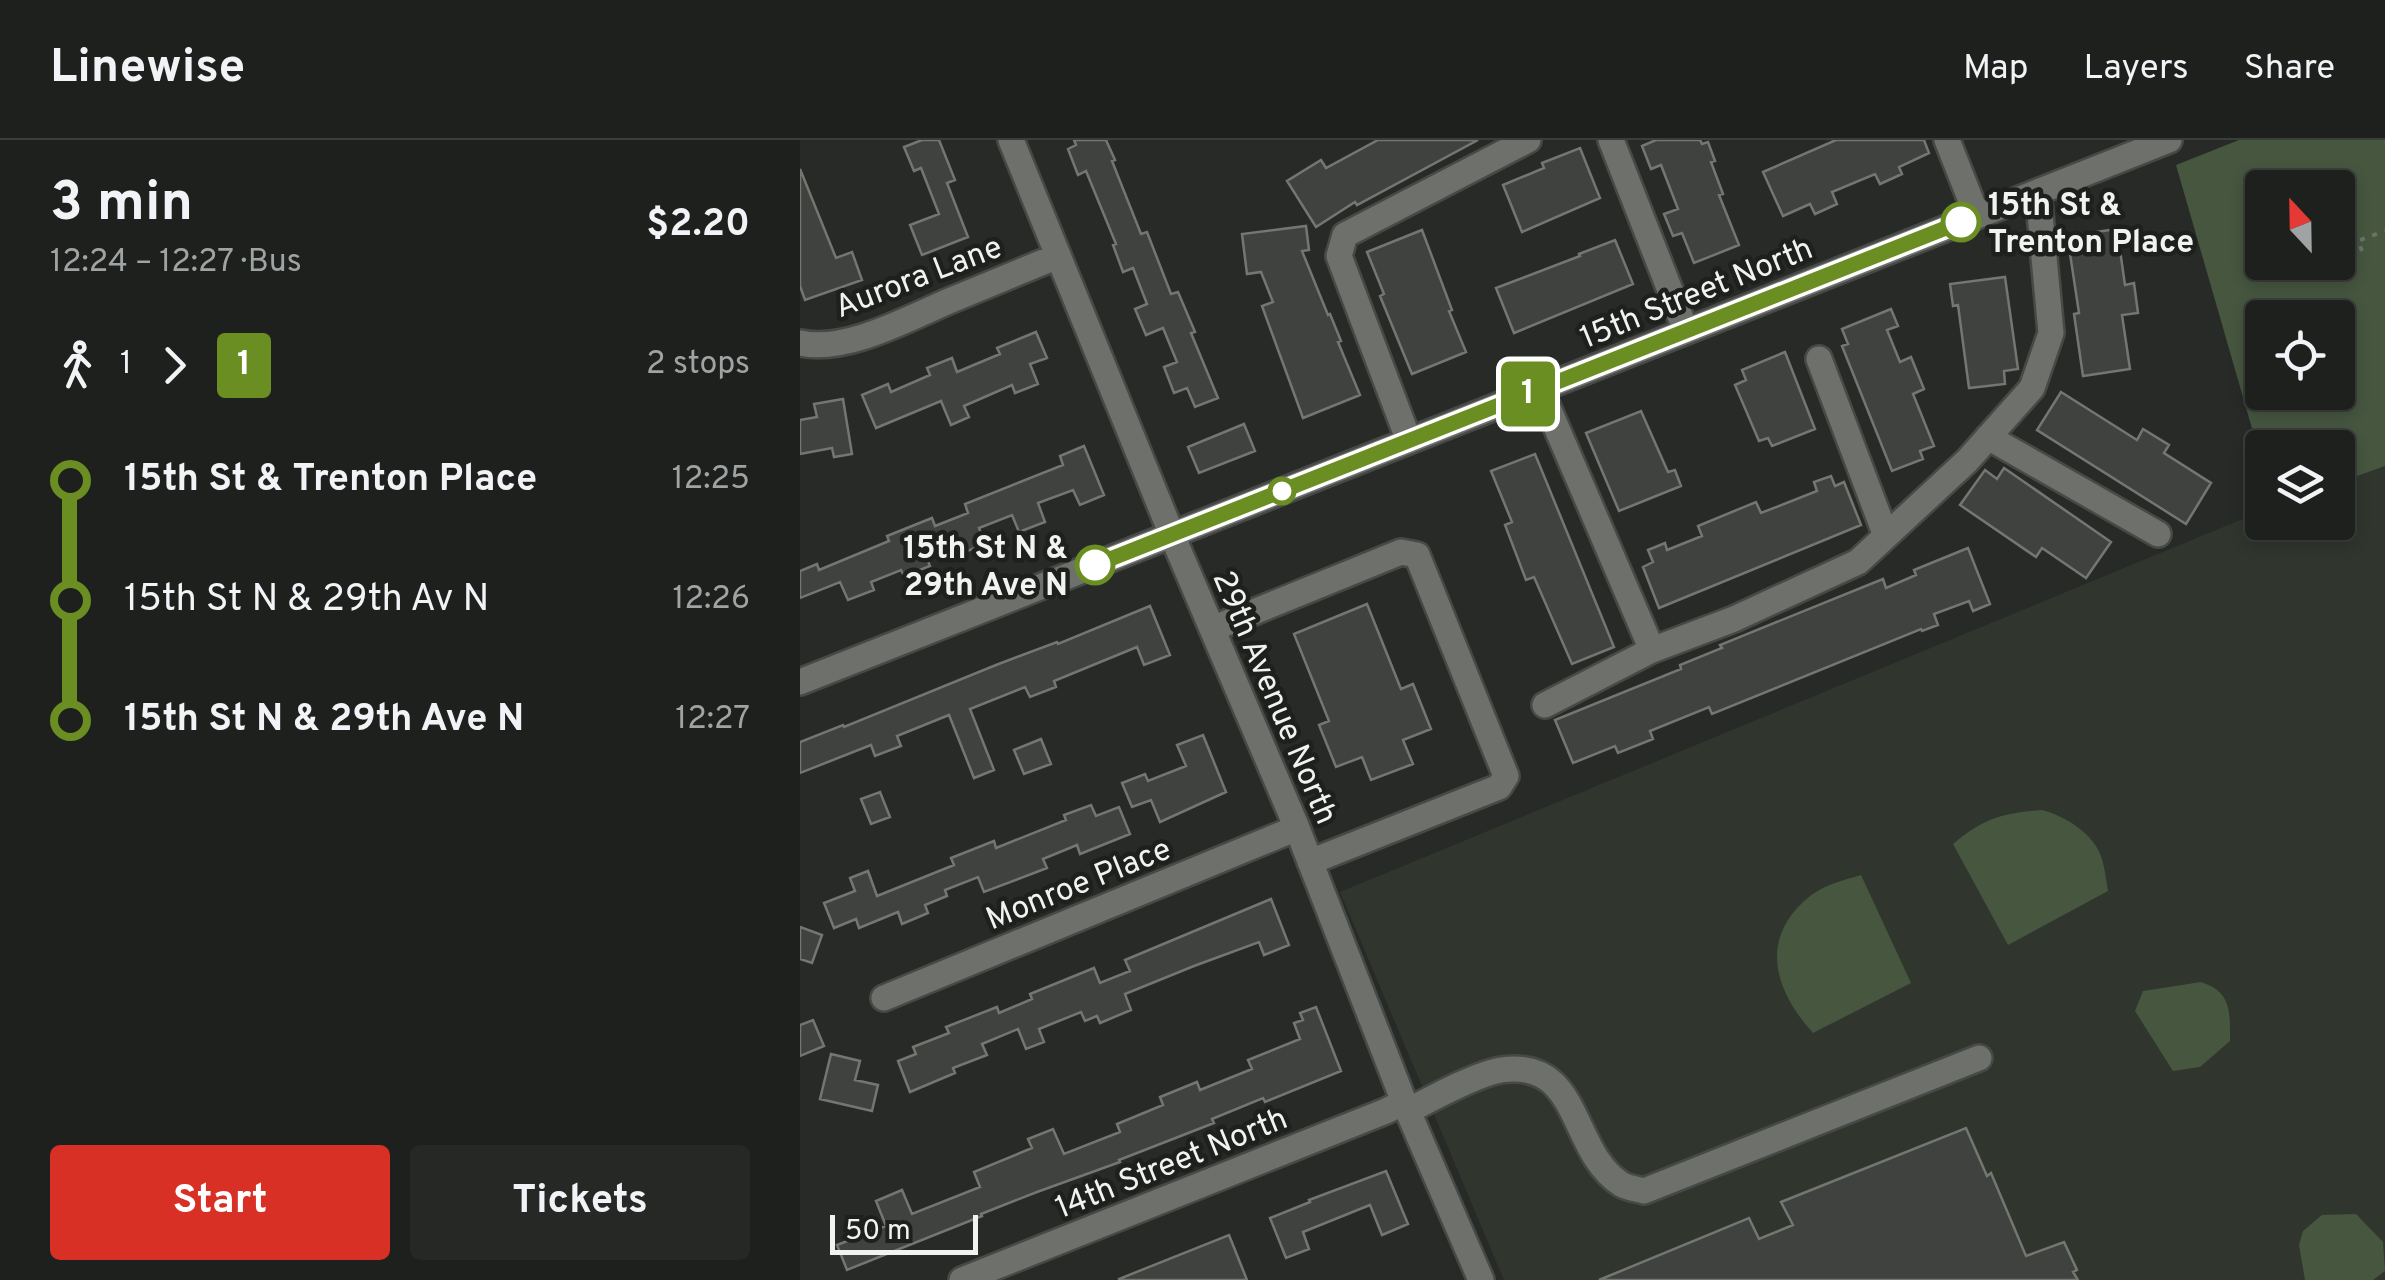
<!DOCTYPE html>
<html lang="en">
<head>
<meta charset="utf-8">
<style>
  body { margin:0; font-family:Overpass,sans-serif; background:#252825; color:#f1f3f6; height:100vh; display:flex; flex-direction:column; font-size:38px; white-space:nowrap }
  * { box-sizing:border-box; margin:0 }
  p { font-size:32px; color:#a0a3a3 }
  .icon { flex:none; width:55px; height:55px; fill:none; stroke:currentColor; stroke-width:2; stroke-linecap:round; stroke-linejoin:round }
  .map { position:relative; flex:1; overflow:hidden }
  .sheet { display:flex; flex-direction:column; background:#1d201c; width:800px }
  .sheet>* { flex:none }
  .badge { padding:0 20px; border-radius:8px; font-size:35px; line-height:65px }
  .needle { width:65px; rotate:338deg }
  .buttons { position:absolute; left:1445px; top:30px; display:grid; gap:20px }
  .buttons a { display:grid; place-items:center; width:110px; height:110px; border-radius:10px; background:#1d201c; box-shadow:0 5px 15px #0003,0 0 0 2px #3b3e3b; font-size:50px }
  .scale { position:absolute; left:30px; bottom:25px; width:148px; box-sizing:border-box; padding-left:10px; border:5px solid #f1f3f1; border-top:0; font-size:28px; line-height:35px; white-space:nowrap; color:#f1f3f1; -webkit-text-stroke:8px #1e201d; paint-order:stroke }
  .map>.badge { position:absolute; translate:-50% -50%; box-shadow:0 0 0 5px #fff }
  .legs { display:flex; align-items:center; gap:15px; height:110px; padding:0 50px; font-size:32px }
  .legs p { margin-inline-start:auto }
  .overview { display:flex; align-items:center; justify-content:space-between; height:170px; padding:0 50px }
  h1 { font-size:55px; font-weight:700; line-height:75px }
  .cta { display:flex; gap:20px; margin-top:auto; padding:20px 50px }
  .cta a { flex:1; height:115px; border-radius:10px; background:#d93025; color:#fff; font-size:40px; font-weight:700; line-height:115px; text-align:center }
  .cta a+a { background:#252825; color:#f1f3f6 }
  ul { padding:0 50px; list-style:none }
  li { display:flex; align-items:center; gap:35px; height:120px; font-size:38px }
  li i { display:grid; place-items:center; width:15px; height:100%; margin:0 12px; background:currentColor }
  li i::after { content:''; width:25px; height:25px; margin:-12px; border:8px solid; border-radius:50%; background:#1d201c }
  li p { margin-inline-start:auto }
  li:first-child i { background:linear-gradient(#0000 50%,currentColor 0) }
  li:last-child i { background:linear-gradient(currentColor 50%,#0000 0) }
  header { display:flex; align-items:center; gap:60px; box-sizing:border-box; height:140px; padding:0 50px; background:#1d201c; border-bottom:2px solid #3b3e3b }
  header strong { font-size:48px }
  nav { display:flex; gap:55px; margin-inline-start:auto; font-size:35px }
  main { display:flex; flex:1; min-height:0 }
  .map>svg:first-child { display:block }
  .built { fill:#30362d }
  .green { fill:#46563f; fill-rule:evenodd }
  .building { fill:#3f423e; stroke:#737671; stroke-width:2.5 }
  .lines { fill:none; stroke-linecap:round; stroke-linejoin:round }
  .minor-casing { stroke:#464945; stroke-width:30 }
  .path { stroke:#6d706c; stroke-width:4; stroke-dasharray:5 8; stroke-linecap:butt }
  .minor { stroke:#6d706b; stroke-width:25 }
  .line-1-casing { stroke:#fff; stroke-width:22 }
  .line-1 { stroke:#6b8e23; stroke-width:15 }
  .stop-1-dot { fill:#fff; stroke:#6b8e23; stroke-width:5 }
  .labels { text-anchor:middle; stroke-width:9; stroke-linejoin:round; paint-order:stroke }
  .stop-label { font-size:32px; font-weight:bold; fill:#f1f3f1; stroke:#1e201d; text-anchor:start }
  .street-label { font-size:32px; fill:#f1f3f1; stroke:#1e201d }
</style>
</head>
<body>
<header>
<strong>Linewise</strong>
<nav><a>Map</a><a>Layers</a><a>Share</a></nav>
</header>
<main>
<section class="sheet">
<div class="overview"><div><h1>3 min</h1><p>12:24 – 12:27 · Bus</p></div><b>$2.20</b></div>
<div class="legs"><svg class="icon" aria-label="walk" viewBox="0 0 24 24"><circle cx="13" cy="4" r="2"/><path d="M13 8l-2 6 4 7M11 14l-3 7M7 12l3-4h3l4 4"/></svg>1<svg class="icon" aria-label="forward" viewBox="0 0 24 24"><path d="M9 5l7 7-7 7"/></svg><b class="badge" style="background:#6b8e23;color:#fff">1</b><p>2 stops</p></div>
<ul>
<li><i style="color:#6b8e23"></i><b>15th St &amp; Trenton Place</b><p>12:25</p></li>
<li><i style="color:#6b8e23"></i><span>15th St N &amp; 29th Av N</span><p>12:26</p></li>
<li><i style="color:#6b8e23"></i><b>15th St N &amp; 29th Ave N</b><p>12:27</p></li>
</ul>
<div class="cta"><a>Start</a><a>Tickets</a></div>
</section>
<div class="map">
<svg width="1585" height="1140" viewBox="0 0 1585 1140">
  <rect width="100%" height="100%" fill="#272a26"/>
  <path class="built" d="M 1585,326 L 1585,1140 L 704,1140 L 540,752 L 1462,371 L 1462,382 L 1538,382 L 1538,343 Z"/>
  <path class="green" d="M 1439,0 L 1585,0 L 1585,326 L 1538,343 L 1538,308 L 1462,308 L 1462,323 L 1376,25 ZM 1462,48 L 1538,48 L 1538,122 L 1462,122 ZM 1462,178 L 1538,178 L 1538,252 L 1462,252 Z
    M 1242,670 C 1265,676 1295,694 1302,719 C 1305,729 1306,740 1308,751 L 1208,805 L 1153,704 C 1184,678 1202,673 1242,670 Z
    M 1061,735 L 1111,843 L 1013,893 C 974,850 958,798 1010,756 C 1024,745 1044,740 1061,735 Z
    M 1401,842 C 1432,852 1430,872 1430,901 L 1400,927 L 1373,931 L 1335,871 L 1343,851 Z
    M 1556,1074 L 1583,1102 L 1585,1131 L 1573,1140 L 1505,1140 L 1499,1105 L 1503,1091 L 1522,1075 Z"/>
  <path class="building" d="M 122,0 L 139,0 L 155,40 L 147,43 L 168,97 L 122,115 L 110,85 L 139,74 L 121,28 L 114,31 L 104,7 Z
    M 274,0 L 306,0 L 315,20 L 312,21 L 341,94 L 347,92 L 371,154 L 378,152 L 395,192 L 391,193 L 418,258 L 395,267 L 387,248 L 374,253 L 364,227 L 377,222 L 363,188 L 346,195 L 335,169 L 347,164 L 333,128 L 323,132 L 313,105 L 316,104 L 286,31 L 278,35 L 268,9 L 276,5 Z
    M 578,0 L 678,0 L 557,65 L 555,62 L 516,87 L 487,41 L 521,20 L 526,28 Z
    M 856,0 L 900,0 L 902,4 L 908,2 L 915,21 L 911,22 L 923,54 L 919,55 L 939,105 L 894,123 L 882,93 L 873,96 L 864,74 L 878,69 L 861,25 L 851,29 L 842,6 Z
    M 1036,0 L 1124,0 L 1129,13 L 1099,27 L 1102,34 L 1080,44 L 1075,34 L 1032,52 L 1037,64 L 1015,74 L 1010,64 L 983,76 L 963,32 Z
    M 780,8 L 800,58 L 722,92 L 703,45 L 744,28 L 742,23 Z
    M 0,29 L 36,118 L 52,112 L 62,140 L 5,160 L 0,146 Z
    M 506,86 L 509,110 L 502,111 L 528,175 L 530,174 L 541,201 L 538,202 L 560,255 L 503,278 L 462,166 L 473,162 L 461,132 L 447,134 L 442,94 Z
    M 1317,89 L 1325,145 L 1334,143 L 1338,173 L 1322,175 L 1330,229 L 1283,236 L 1274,174 L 1279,173 L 1269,107 L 1284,105 L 1282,94 Z
    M 622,90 L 652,170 L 649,171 L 666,212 L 612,234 L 580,156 L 584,154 L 567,112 Z
    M 815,100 L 833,144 L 714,193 L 696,148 L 780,116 L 779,114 Z
    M 1205,137 L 1218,229 L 1204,231 L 1205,244 L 1169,248 L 1158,165 L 1153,166 L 1150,144 Z
    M 1091,169 L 1098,186 L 1087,190 L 1100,222 L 1111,217 L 1124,249 L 1113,254 L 1134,306 L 1120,311 L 1123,319 L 1092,331 L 1042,206 L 1048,204 L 1042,189 Z
    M 236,192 L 247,218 L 230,224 L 238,244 L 215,253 L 212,245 L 164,266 L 169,277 L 151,285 L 141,261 L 76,288 L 62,255 L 88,244 L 91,252 L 130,235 L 127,228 L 152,218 L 157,232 L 200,214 L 197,208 Z
    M 985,212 L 1015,289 L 972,306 L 968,298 L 959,301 L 935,245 L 946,240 L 942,230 Z
    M 1261,252 L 1337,300 L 1343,289 L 1369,305 L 1364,313 L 1411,343 L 1386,384 L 1237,290 Z
    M 43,259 L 52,314 L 34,317 L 32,308 L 0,314 L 0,280 L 17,277 L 14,264 Z
    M 841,271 L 868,332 L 875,330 L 881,346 L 819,371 L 786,293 Z
    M 444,284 L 455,311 L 399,333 L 388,307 Z
    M 284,306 L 304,355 L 280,365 L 273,350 L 238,363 L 245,382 L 219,392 L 212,375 L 179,388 L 185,404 L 160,414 L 154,399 L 124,411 L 130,426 L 104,436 L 101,430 L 71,442 L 74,450 L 48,460 L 40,442 L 0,458 L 0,431 L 17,424 L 19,430 L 89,401 L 87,396 L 132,378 L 135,386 L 168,373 L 165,364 L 263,325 L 260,316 Z
    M 735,314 L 814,507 L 772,524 L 734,437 L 726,440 L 705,385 L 712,382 L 691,331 Z
    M 1204,328 L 1311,402 L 1286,438 L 1242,408 L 1236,417 L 1160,365 L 1185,330 L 1197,339 Z
    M 1031,336 L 1035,346 L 1044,342 L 1061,385 L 859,468 L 843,427 L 853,422 L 848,410 L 865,403 L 867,410 L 902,396 L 898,386 L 956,362 L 961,373 L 1017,351 L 1014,342 Z
    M 1168,408 L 1190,464 L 1173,471 L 1169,461 L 1134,474 L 1138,485 L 1122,491 L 1121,489 L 912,574 L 909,567 L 850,591 L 853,599 L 818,613 L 815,606 L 773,623 L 755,580 L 881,529 L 880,525 L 922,508 L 920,505 L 1083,439 L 1086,448 L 1116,435 L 1114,430 Z
    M 567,464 L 601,549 L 613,544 L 631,589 L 603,600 L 613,624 L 571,640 L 562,617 L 536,627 L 519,585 L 529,581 L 494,494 Z
    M 350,466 L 370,515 L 344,525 L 337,507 L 254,541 L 256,547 L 230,557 L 225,547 L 170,569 L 194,630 L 174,638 L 149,575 L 97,596 L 101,606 L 75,616 L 71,605 L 0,633 L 0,602 L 43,585 L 44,587 L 196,525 L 257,502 L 258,504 Z
    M 403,595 L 426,652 L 360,682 L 351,660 L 332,667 L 322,643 L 345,634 L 348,641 L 386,626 L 377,605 Z
    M 241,599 L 251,624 L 224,634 L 214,610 Z
    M 80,652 L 90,677 L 71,684 L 61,659 Z
    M 291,665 L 296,676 L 319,667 L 330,694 L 280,714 L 277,705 L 243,719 L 247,728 L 184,752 L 178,737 L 145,750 L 147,756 L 125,765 L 128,773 L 102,784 L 98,772 L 59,788 L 56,779 L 34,788 L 24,763 L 55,751 L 50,738 L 68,731 L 77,756 L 154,725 L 151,718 L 194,701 L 196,708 L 266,680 L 264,675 Z
    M 471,759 L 489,805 L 464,815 L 459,802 L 394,826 L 325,854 L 331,870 L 300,883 L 297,876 L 285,881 L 281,872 L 239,889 L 244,902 L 226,909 L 218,889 L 182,904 L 187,915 L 153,928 L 155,933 L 110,952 L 98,921 L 116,914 L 113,907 L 149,893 L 146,887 L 197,867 L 199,873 L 232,859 L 230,854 L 294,828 L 300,843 L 330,831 L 325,820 Z
    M 0,787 L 22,795 L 12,823 L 0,819 Z
    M 516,867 L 541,931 L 465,962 L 463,958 L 412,979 L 414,983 L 319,1020 L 320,1022 L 237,1052 L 181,1074 L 182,1076 L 47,1130 L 37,1105 L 86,1086 L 76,1061 L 102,1050 L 112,1074 L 180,1047 L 174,1032 L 232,1008 L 228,999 L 253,989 L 264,1014 L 320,992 L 317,984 L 363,965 L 360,957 L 397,942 L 400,950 L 452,929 L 448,920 L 500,899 L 494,883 L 503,880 L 500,873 Z
    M 13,880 L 24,906 L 0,916 L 0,885 Z
    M 31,914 L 60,921 L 55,940 L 78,945 L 72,971 L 20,959 Z
    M 1166,988 L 1187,1036 L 1191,1033 L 1226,1116 L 1264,1102 L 1277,1130 L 1273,1132 L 1278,1140 L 799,1140 L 949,1078 L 959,1099 L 993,1085 L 981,1062 Z
    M 586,1031 L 608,1084 L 582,1095 L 570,1065 L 503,1092 L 509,1109 L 486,1118 L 470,1078 L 510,1062 L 509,1060 Z
    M 429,1095 L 447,1140 L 319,1140 L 319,1139 Z"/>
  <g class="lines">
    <g class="minor-casing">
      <path id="minor" d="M 211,0 L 372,395 L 497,688 L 604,962 L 681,1140
        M 811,0 L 886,191
        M 1147,0 L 1177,76
        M 0,203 C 46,213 107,179 149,161 C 185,146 222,131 258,116
        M 1019,219 L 1086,396
        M 740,249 L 852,510
        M 1188,297 L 1358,394
        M 609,301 L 539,116 L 545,95 L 728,0
        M 412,489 L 601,412 L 617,415 L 706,636 L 699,647 L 510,722
        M 0,542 L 1369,0
        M 745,565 L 852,510 L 934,479 L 1058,422 L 1167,321 L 1232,248 L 1251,193 L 1238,52
        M 84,858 L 497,688
        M 608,971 C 631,959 676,934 701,930 C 782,918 769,1011 821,1044 C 827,1048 837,1049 844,1051 L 1179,918
        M 162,1140 L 586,971 L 604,962"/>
    </g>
    <path class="path" d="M 1562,111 L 1558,101 L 1585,91"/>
    <use href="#minor" class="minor"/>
  </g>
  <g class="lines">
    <g class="line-1-casing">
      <path id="line-1" d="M 295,425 L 1161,82"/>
    </g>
    <use href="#line-1" class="line-1"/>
  </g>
  <g class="stop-1-dot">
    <circle cx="1161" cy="82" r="18"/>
    <circle cx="482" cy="351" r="12"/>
    <circle cx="295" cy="425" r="18"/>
  </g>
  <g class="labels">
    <g class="stop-label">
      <text x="1188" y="75">15th St &amp;<tspan x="1188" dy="37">Trenton Place</tspan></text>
      <text x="268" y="418" text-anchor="end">15th St N &amp;<tspan x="268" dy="37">29th Ave N</tspan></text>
    </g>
    <g class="street-label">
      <text transform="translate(118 136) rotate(-21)" y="11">Aurora Lane</text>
      <text transform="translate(896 152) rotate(-22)" y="11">15th Street North</text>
      <text transform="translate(476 557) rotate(67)" y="11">29th Avenue North</text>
      <text transform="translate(278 743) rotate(-22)" y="11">Monroe Place</text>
      <text transform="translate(371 1022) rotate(-22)" y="11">14th Street North</text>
    </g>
  </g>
</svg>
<div class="buttons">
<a><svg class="needle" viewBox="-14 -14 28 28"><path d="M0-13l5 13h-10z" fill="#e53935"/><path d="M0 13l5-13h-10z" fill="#a0a3a3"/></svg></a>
<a><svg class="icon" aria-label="locate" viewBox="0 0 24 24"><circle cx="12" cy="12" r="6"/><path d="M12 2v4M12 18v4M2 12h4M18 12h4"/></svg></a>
<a><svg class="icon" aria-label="layers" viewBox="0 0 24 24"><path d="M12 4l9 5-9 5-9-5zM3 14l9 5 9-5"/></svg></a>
</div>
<div class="scale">50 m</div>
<b class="badge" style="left:728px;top:254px;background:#6b8e23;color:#fff">1</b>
</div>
</main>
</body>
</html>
